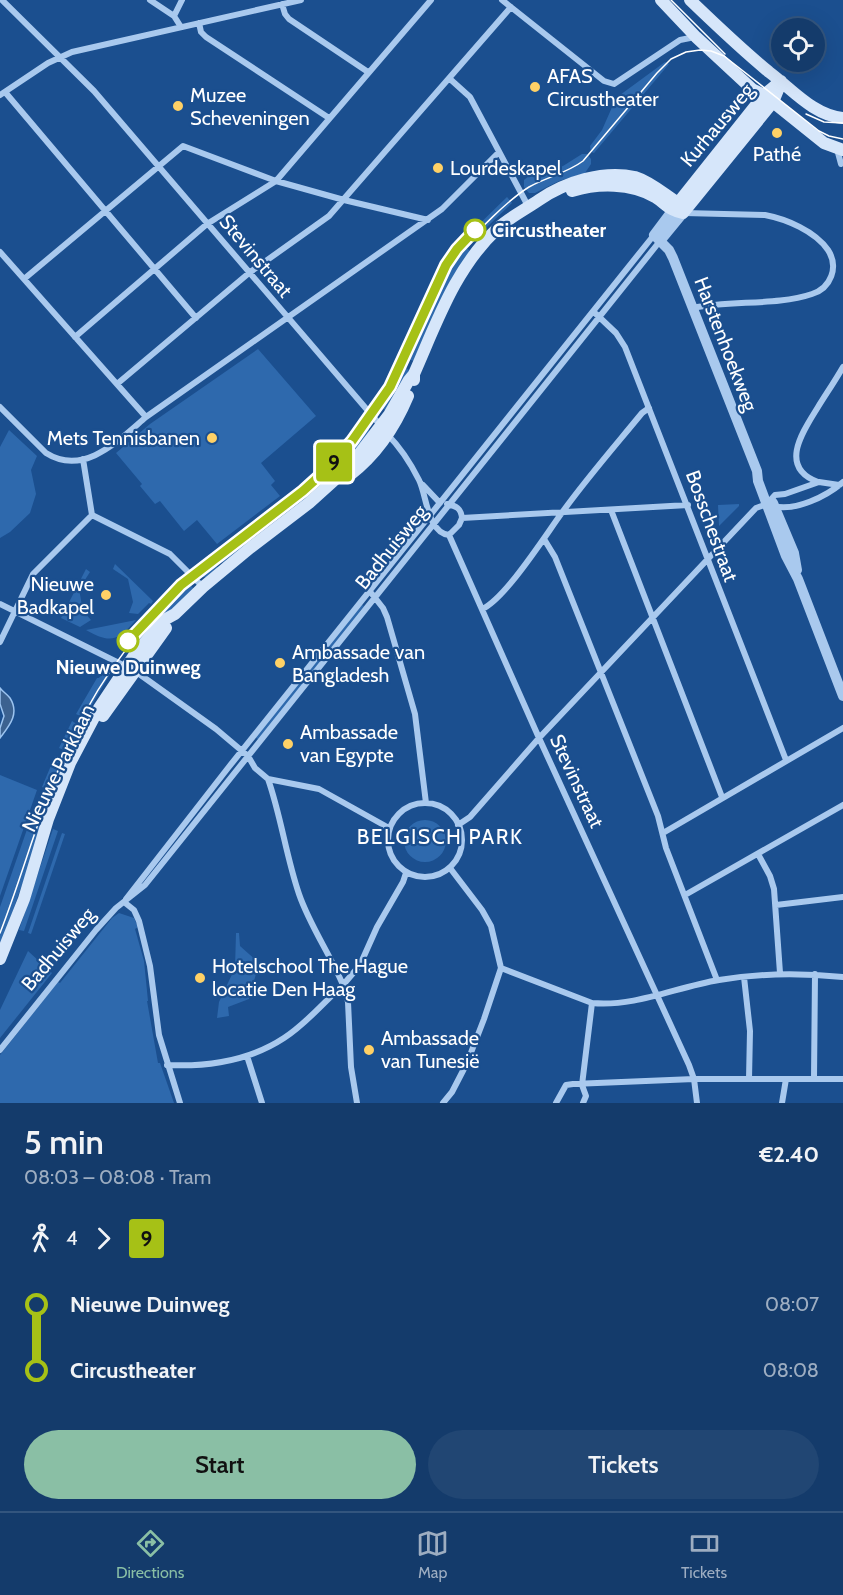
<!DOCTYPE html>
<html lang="en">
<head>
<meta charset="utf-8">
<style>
  body { margin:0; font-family:Cabin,sans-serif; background:#214673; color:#f1f3f6; height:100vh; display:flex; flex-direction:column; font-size:22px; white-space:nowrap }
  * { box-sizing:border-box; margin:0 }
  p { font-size:20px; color:#9dadc1 }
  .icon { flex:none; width:33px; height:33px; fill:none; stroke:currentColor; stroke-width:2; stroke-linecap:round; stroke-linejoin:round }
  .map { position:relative; height:1103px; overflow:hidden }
  .panel { display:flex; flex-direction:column; background:#143b6b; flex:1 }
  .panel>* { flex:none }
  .badge { padding:0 12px; border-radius:4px; font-size:21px; line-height:39px }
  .fabs { position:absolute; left:771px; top:18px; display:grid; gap:12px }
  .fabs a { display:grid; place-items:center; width:54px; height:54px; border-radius:50%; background:#143b6b; box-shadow:0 6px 24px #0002,0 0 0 2px #33557e; font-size:30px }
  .map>.badge { position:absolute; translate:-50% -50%; box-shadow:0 0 0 3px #fff }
  .legs { display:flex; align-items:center; gap:9px; height:66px; padding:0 24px; font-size:20px }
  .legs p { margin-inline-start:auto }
  .head { display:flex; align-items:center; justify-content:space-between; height:102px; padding:0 24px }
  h1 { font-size:33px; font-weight:600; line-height:45px }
  .primary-button { display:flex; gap:12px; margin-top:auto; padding:12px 24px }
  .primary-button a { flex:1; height:69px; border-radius:36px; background:#8abfa5; color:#111; font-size:24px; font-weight:600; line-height:69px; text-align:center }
  .primary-button a+a { background:#214673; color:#f1f3f6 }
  ul { padding:0 24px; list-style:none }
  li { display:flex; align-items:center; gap:21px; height:66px; font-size:22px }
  li i { display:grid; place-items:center; width:9px; height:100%; margin:0 8px; background:currentColor }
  li i::after { content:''; width:15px; height:15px; margin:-8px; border:4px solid; border-radius:50%; background:#143b6b }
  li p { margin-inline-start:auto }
  li:first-child i { background:linear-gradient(#0000 50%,currentColor 0) }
  li:last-child i { background:linear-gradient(currentColor 50%,#0000 0) }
  .tabs { display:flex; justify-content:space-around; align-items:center; height:84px; border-top:2px solid #33557e; background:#143b6b; font-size:16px; color:#9dadc1 }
  .tabs a { display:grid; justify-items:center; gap:3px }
  .tabs .active { color:#8abfa5 }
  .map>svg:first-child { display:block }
  .green { fill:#2e69ad }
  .water { fill:#3c6290; stroke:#9cc4f0; stroke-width:1.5 }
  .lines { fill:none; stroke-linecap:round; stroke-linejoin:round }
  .minor { stroke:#a9c9ee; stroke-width:6 }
  .tertiary { stroke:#a9c9ee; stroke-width:10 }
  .secondary { stroke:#d6e6fa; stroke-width:12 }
  .tram { stroke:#fff; stroke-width:1.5 }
  .line-1-casing { stroke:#fff; stroke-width:14 }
  .line-1 { stroke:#a6c116; stroke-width:9 }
  .poi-dot { fill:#ffd166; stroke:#1b4f8f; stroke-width:2 }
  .stop-1-dot { fill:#fff; stroke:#a6c116; stroke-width:3 }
  .labels { text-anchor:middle; stroke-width:4.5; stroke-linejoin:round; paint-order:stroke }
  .poi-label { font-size:20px; fill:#fff; stroke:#1b4f8f; text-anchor:start }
  .street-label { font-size:20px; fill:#fff; stroke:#1b4f8f }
  .stop-label { font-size:20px; font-weight:bold; fill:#fff; stroke:#1b4f8f; text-anchor:start }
  .neighbourhood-label { font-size:21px; letter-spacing:1.5px; fill:#fff; stroke:#1b4f8f }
</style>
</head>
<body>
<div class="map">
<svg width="843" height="1103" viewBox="0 0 843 1103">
  <rect width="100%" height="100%" fill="#1b4f8f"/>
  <path class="green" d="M 665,62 L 669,64 L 594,153 L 591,152 L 590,146 L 602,130 L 613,105 L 621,101 L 620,95 Z
    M 582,154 L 587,154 L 591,159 L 591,164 L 585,173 L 559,181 L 535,193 L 529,193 L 524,187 L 524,180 L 529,176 L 563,166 Z
    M 507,197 L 512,203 L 470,243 L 464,239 Z
    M 460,242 L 470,251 L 414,361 L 403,358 L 401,353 L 403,348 L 405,349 L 436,280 L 434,278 L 451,250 L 453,251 Z
    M 258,349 L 316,416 L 261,463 L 275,481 L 271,485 L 280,496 L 217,544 L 197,520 L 184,531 L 160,501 L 155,504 L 140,486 L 142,484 L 116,453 L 150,424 Z
    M 395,363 L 400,363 L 410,371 L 389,412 L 374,404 Z
    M 363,423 L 369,429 L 370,439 L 350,463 L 343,460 L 337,452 Z
    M 9,430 L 37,456 L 31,470 L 36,494 L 30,513 L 10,532 L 0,538 L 0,447 Z
    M 332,458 L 340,464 L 343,470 L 316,494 L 311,491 L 303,482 Z
    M 300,485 L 309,499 L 224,563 L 219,561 L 213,552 Z
    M 739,504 L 739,506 L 719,526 L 718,505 Z
    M 209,555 L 218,568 L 206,577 L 200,577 L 194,568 Z
    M 115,564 L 153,601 L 151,604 L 149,603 L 138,614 L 129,613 L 133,602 L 128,579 L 113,569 Z
    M 86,569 L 90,572 L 79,589 L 83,611 L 91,620 L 80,627 L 61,618 Z
    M 185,579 L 194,589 L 135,651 L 122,646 L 161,602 Z
    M 362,605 L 364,606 L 259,740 L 255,737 Z
    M 136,620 C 117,641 111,644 86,630 Z
    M 103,672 L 109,676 L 84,718 L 76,714 L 97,678 L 99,678 Z
    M 72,721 L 84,729 L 72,753 L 59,748 Z
    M 55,756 L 65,760 L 68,764 L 53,791 L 42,787 Z
    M 0,775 L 37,790 L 0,896 Z
    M 32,815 L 45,820 L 0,947 L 0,907 Z
    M404 841a21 21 0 1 1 42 0a21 21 0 1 1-42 0Z
    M 53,829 L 58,831 L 24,931 L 19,930 Z
    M 62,833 L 65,834 L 31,934 L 28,933 Z
    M 119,913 L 134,918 L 138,927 L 135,929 L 144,961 L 148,1001 L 147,1001 L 158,1063 L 160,1063 L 174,1103 L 0,1103 L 0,1055 L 58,982 L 60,983 L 112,918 Z
    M 236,933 L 239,933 L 240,946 L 259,963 L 249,999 L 228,1007 L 229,1016 L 217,1018 L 219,1002 L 235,968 Z
    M 28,951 L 52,973 L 0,1038 L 0,1010 Z"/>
  <path class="water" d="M 0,688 C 3,692 7,694 10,698 C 20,714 9,726 0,738 L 0,728 L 4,716 L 0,704 Z"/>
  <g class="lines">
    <path class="minor" d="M 2,0 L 94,91 L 381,426
      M 150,0 L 174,16 L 181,27
      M 502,0 L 604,81 L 614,84 L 680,40 L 695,37
      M 282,4 L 285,14 L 289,19 L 368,72
      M 174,16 L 182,0
      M 199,23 L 201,32 L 206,37 L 329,118
      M 450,79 L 470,97 L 528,206
      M 5,92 L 196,318
      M 0,95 L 48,63 L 72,52 L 301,0
      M 837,149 L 841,164
      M 684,213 L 765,215 C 786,219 815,231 828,250 C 839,267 831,288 812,294 C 777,306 731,300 693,308
      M 0,252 L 146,417
      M 24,279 L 183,146 L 276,181 L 344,200 L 428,220
      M 596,314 L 616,333 L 625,347 L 786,760
      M 75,337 L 207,224 L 276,181 L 431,0
      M 117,384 L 249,273 L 329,216 L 511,7
      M 0,407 L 46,453 C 84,477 119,440 146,417 L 442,209 L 499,152
      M 387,434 C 400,447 411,464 419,480 C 427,496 427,532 449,535 L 539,738 L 689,1065 L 694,1079 L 697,1103
      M 83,459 L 92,515
      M 818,482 C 777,467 804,430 818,407 C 826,394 835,381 843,367
      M 423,485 L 440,503
      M 447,504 C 456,506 461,508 462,518
      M 773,506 C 795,512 827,496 843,482
      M 611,510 L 722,797
      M 92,515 L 170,554 L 203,587
      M 462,518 L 688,505
      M 449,535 L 459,525 L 462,518
      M 544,539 L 555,557 L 658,816 L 666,848 L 717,980
      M 372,594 L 383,608 L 387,617 L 415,714 L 426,803
      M 0,604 L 135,671 L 216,729 L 248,756 L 255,768 L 268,779 L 319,789 L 389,828
      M 482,609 C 505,599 545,536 561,514 C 586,479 615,446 642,413 L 649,408
      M 0,642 L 33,574 L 92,515
      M388 840a37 37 0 1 1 74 0a37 37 0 1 1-74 0Z
      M 458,825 L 470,817 L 539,738 L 756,508 L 767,504 L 775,495 L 785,494 L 819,482 L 839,485
      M 663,833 L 843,728
      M 758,854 L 770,876 L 774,889 L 780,973
      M 685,895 L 843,805
      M 126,899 L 228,768 L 654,235
      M 124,902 L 134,910 L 139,921 L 150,966 L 159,1035 L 180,1103
      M 776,905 L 843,897
      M 501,968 L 592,1003 C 636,1007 676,987 719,980 C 760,973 801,973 843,977
      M 744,977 L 750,1031 L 749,1079
      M 0,1050 L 96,930 L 116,908 L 145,885 L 660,241
      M 247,1056 L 262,1103
      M 167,1065 C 208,1067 249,1061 284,1038 C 306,1024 324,1002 343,985 C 330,954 310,926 299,894 C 286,856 281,816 268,779
      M 814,1079 L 815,974
      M 357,1103 L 351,1067 L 348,1002 L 343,985 L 360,965 L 377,927 L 403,882 L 406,873
      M 443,1103 L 452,1092 L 467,1063 L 484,1019 L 501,968 L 491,926 L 482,910 L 450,868
      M 556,1103 L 566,1085 L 573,1084 L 694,1079 L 843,1079
      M 583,1103 L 586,1096 L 582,1085 L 592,1003
      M 782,1103 L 786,1079"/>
    <path class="tertiary" d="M 660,241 L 683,213 L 678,203 L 654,235 L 669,250 L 673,258 L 757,471 L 758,481 L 786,556 L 798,579 L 843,696
      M 773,503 L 794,553 L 797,570"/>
    <path class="secondary" d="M 661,0 L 696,37 L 752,89 L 764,95 L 824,143 L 843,150
      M 690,0 C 716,25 741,49 769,72 C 792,89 813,115 843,118
      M 572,191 C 598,183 631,183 655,197 C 666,204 670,211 683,213 L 773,102 L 780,85
      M 414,380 L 414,374 C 437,322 455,268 498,228 C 510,217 526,209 539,200 C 565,182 603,170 635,177 C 651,182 664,194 678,203 L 764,95 L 781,81
      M 350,475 C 376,455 395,427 408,396
      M 103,716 L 166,628
      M 0,959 L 24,899 L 48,819 L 70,763 L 99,708 L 135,654 L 164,620 L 175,614 L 203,587 L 250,548 L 309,503 L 350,466 L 389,415 L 409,380 L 414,374"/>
    <path class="tram" d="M 671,0 L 725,54
      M 806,114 L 824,122 L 843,123
      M 0,933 C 23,874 39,812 65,754 C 89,698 124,645 169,602 C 228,544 304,506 358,440 C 386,406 405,368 422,328 C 433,302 442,274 460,252 C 476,232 508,200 529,187 C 547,177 567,173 583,161 L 657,73 L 671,59 L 686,52 L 700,50 L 711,51 L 724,56 L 819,131 L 829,136 L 843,139"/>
  </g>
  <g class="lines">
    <g class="line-1-casing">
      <path id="line-1" d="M 128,641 L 181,585 L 303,491 L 324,472 L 352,441 L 390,387 L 446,265 L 457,249 L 475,230"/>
    </g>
    <use href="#line-1" class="line-1"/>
  </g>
  <g class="poi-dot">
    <circle cx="535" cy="87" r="6"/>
    <circle cx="178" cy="106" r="6"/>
    <circle cx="777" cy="133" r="6"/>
    <circle cx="438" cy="168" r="6"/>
    <circle cx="212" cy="438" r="6"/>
    <circle cx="106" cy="595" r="6"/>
    <circle cx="280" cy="663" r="6"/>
    <circle cx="288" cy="744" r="6"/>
    <circle cx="200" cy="978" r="6"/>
    <circle cx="369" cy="1050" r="6"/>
  </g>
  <g class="stop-1-dot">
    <circle cx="475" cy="230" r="10"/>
    <circle cx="128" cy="641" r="10"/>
  </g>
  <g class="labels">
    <g class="poi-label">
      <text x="547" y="83">AFAS<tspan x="547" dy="23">Circustheater</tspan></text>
      <text x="190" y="102">Muzee<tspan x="190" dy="23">Scheveningen</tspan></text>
      <text x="777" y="161" text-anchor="middle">Pathé</text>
      <text x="450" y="175">Lourdeskapel</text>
      <text x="200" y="445" text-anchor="end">Mets Tennisbanen</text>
      <text x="94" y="591" text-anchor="end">Nieuwe<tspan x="94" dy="23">Badkapel</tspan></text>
      <text x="292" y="659">Ambassade van<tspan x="292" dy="23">Bangladesh</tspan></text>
      <text x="300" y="739">Ambassade<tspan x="300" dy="23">van Egypte</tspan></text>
      <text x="212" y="973">Hotelschool The Hague<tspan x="212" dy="23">locatie Den Haag</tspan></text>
      <text x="381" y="1045">Ambassade<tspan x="381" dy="23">van Tunesië</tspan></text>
    </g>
    <g class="street-label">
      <text transform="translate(717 125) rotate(-50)" y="7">Kurhausweg</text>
      <text transform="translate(256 256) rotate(50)" y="7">Stevinstraat</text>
      <text transform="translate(726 344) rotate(69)" y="7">Harstenhoekweg</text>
      <text transform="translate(712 526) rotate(70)" y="7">Bosschestraat</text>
      <text transform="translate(391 547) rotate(-51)" y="7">Badhuisweg</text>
      <text transform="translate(58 768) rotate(-64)" y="7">Nieuwe Parklaan</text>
      <text transform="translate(577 781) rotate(65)" y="7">Stevinstraat</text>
      <text transform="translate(58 949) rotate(-50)" y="7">Badhuisweg</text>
    </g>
    <g class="stop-label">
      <text x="492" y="237">Circustheater</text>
      <text x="128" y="674" text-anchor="middle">Nieuwe Duinweg</text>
    </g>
    <g class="neighbourhood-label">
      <text x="440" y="844">BELGISCH PARK</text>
    </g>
  </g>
</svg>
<div class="fabs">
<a><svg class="icon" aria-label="locate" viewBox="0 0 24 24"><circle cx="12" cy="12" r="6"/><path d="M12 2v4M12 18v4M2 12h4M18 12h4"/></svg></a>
</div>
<b class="badge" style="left:334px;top:462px;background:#a6c116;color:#111">9</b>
</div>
<section class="panel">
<div class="head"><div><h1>5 min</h1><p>08:03 – 08:08 · Tram</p></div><b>€2.40</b></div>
<div class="legs"><svg class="icon" aria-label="walk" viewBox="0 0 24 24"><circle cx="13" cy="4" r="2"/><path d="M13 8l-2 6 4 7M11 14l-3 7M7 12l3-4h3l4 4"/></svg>4<svg class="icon" aria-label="forward" viewBox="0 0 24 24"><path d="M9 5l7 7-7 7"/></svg><b class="badge" style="background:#a6c116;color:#111">9</b></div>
<ul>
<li><i style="color:#a6c116"></i><b>Nieuwe Duinweg</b><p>08:07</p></li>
<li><i style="color:#a6c116"></i><b>Circustheater</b><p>08:08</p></li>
</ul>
<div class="primary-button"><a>Start</a><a>Tickets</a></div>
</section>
<nav class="tabs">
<a class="active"><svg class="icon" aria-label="directions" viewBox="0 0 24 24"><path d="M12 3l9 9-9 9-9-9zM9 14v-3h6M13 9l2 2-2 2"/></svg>Directions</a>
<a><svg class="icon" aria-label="map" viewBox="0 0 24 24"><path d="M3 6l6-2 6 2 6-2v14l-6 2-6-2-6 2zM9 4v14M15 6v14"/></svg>Map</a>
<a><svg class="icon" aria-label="tickets" viewBox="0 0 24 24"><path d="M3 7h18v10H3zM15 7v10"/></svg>Tickets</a>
</nav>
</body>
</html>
